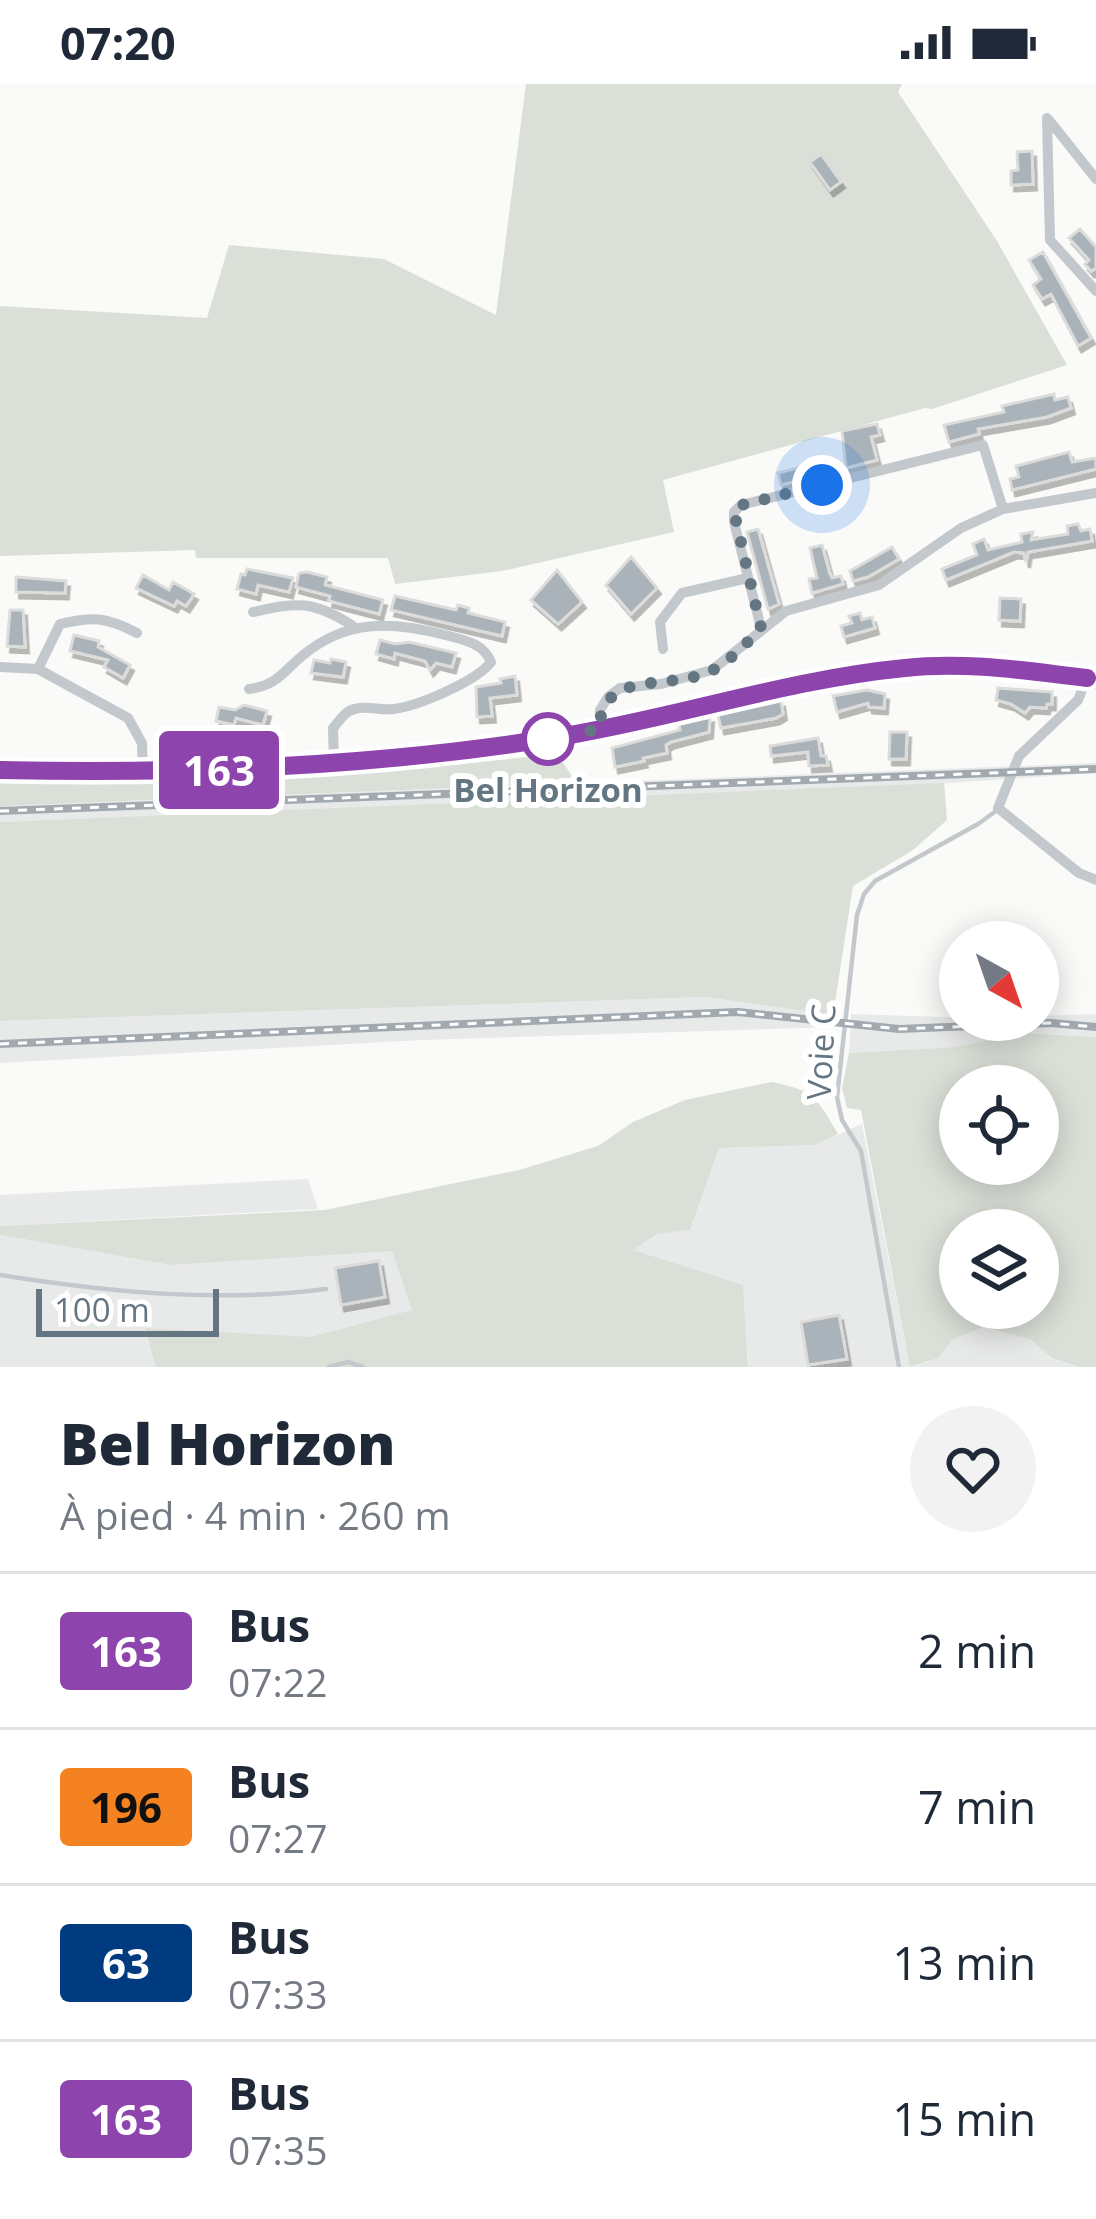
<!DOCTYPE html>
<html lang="fr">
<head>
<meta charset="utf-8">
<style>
  body { margin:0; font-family:"Open Sans",sans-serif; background:#f2f2f3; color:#1f2937; height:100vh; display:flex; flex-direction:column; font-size:45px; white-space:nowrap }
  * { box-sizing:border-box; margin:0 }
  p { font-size:39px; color:#747a83 }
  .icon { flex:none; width:66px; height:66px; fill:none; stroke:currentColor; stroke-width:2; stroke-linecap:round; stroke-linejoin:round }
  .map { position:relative; height:1283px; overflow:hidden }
  .details { display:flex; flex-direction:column; background:#fff; flex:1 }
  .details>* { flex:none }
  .badge { padding:0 24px; border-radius:9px; font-size:42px; line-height:78px }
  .needle { width:78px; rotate:140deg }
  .controls { position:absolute; left:939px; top:837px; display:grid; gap:24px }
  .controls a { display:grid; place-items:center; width:120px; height:120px; border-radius:50%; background:#fff; box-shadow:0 6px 30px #0003; font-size:60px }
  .scale { position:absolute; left:36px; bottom:30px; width:183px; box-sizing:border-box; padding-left:12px; border:6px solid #657683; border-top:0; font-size:33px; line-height:42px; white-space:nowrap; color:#657683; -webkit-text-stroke:9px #fff; paint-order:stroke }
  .you { position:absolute; width:60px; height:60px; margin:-30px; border:9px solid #fff; border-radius:50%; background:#1a73e8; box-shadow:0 0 0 18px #1a73e833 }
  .map>.badge { position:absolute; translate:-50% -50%; box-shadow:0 0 0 6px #fff }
  .round { display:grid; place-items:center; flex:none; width:126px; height:126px; border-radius:63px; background:#f2f2f3 }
  .overview { display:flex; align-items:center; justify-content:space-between; height:204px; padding:0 60px }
  h1 { font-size:57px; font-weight:800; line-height:90px }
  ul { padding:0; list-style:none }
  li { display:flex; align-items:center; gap:36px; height:156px; padding:0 60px; border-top:3px solid #e0e1e3 }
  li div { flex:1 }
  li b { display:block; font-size:45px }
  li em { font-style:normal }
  li .badge { min-width:132px; font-weight:700; text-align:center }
  .status { display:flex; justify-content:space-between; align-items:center; height:84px; padding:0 60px; background:#fff; direction:ltr }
  .status svg { height:33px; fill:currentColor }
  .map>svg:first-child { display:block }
  .built { fill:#e8e9e9 }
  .green { fill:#dadfd7; fill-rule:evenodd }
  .building { fill:#aab3b9; stroke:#dcdcda; stroke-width:3; filter:url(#shadow) }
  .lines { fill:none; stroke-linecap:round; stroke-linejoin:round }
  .secondary-casing { stroke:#b3babf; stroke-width:18 }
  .lane { stroke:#c3c8cc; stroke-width:4.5 }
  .street { stroke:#c3c8cc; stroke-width:10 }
  .secondary { stroke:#fff; stroke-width:15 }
  .rail-casing { stroke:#a2aab0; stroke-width:8 }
  .rail { stroke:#fff; stroke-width:3; stroke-dasharray:9; stroke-linecap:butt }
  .line-casing { stroke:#fff; stroke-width:27 }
  .line { stroke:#8e44ad; stroke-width:18 }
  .walk { stroke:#657683; stroke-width:12; stroke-dasharray:0 21.6 }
  .stop-dot { fill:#fff; stroke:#8e44ad; stroke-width:6 }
  .labels { text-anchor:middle; stroke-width:12; stroke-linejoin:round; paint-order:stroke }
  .stop-label { font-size:33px; font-weight:bold; fill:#657683; stroke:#fff }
  .street-label { font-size:33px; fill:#657683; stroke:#fff }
</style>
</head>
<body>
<div class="status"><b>07:20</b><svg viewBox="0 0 49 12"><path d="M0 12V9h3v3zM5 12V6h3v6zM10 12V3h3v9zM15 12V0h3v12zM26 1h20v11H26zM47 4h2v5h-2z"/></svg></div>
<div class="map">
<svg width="1096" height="1283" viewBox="0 0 1096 1283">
  <defs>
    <filter id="shadow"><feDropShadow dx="3.5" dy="6" stdDeviation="0" flood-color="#0004"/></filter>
  </defs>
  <rect width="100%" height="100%" fill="#fafaf8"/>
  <path class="built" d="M 1096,679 L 1096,689 L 875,704 L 0,738 L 0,722 Z
    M 705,913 L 833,931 L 834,943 L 422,956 L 0,979 L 0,937 Z
    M 851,930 L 1038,936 L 1038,932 L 1096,930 L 1096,953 L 1025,949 L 954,963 L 849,969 Z
    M 862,1040 L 910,1283 L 748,1283 L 743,1201 L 631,1167 L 657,1150 L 690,1146 L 719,1064 L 815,1061 Z
    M 308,1095 L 318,1125 L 0,1142 L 0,1111 Z
    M 0,1151 L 171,1181 L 392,1166 L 413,1226 L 311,1254 L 146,1244 L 156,1283 L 0,1283 Z
    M 981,1243 L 1030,1255 L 1052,1274 L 1079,1283 L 913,1283 L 937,1274 L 952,1256 Z"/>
  <path class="green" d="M 526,0 L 902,0 L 898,8 L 997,157 L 1067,281 L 932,325 L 925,324 L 663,396 L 674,448 L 502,487 L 395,500 L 388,474 L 196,474 L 195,466 L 0,472 L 0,222 L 207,234 L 229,161 L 384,175 L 496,231 Z
    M 557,670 L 577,699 L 0,722 L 0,696 L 148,700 L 384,688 Z
    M 944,699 L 947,736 L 913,766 L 853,802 L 833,931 L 705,913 L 0,937 L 0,738 Z
    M 1025,949 L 1096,953 L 1096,1283 L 1079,1283 L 1052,1274 L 1030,1255 L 982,1243 L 952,1256 L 938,1274 L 910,1283 L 861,1026 L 847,1024 L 842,1004 L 849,969 L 954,963 ZM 960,1002 L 1038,1002 L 1038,1080 L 960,1080 ZM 960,1146 L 1038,1146 L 1038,1224 L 960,1224 Z
    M 771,998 C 814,1006 817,1014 838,1050 L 815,1061 L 719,1064 L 690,1146 L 657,1150 L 633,1166 L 743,1201 L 748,1283 L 156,1283 L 145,1244 L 311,1253 L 412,1226 L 392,1167 L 171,1181 L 0,1151 L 0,1142 L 325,1126 L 519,1086 L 598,1062 L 633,1038 L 685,1016 Z"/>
  <path class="building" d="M 1032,67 L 1033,100 L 1011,101 L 1011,87 L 1018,86 L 1017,68 Z
    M 821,70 L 841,98 L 830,106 L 810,78 Z
    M 1080,145 L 1096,163 L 1096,184 L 1091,187 L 1085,180 L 1089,176 L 1069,154 Z
    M 1043,168 L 1091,254 L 1078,262 L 1051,210 L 1042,215 L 1033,201 L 1041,195 L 1029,176 Z
    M 1054,310 L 1055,316 L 1068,313 L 1071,324 L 1047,333 L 978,345 L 979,350 L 949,358 L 944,341 L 1004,328 L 1002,322 Z
    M 877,340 L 880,351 L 871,353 L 877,376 L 846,384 L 842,347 Z
    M 1069,368 L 1072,378 L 1096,374 L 1096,385 L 1012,406 L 1010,395 L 1019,393 L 1016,382 Z
    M 821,378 L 824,390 L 781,401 L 778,389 Z
    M 1078,440 L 1081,447 L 1090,445 L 1092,457 L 1028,468 L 1026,478 L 1024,469 L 1014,468 L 946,496 L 942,485 L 977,471 L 973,460 L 984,455 L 988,466 L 1022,458 L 1021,450 L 1033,448 L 1031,456 L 1068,450 L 1067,442 Z
    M 758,445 L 779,520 L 768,525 L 747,448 Z
    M 822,461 L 830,490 L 832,494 L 841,492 L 843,500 L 812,509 L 809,495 L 817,494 L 810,464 Z
    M 892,463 L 899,475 L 868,493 L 853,497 L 850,487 Z
    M 631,473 L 657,504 L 631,530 L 606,501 Z
    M 247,485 L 293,494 L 289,508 L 258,501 L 256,510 L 237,505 L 241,490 L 245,491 Z
    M 557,486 L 582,518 L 558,540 L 531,516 Z
    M 307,488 L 327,493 L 325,501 L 383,516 L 379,530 L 329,517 L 330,512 L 296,503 L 299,489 Z
    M 143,491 L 169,506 L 173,498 L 194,510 L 186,522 L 177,517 L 174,522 L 136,504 Z
    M 16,493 L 66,497 L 65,509 L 16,508 Z
    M 395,512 L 456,526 L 458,521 L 469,524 L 468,529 L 505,538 L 502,552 L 391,526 Z
    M 1000,514 L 1021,515 L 1020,537 L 999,536 Z
    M 10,526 L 23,526 L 25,563 L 7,562 Z
    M 860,529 L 862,536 L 872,533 L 875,544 L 844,553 L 841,542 L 852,539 L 849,532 Z
    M 74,551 L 99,557 L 98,563 L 130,581 L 123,594 L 104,583 L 108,576 L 70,567 Z
    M 380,556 L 395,560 L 409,558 L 456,569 L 452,583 L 436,579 L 430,586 L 425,577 L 395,569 L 394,575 L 376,570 Z
    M 331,575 L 346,578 L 343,593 L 311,589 L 314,576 L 330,579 Z
    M 515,592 L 517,611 L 490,614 L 492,632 L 477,633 L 476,603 L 501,599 L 500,595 Z
    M 998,604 L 1052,608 L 1052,620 L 1047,620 L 1046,624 L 1030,623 L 1025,629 L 1011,620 L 996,616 Z
    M 867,606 L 885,610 L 884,624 L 869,623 L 868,619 L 837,628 L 833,612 Z
    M 781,617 L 783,630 L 776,634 L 721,644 L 718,631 Z
    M 244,621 L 267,627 L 263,641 L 236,634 L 234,641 L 216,637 L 219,623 L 235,626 Z
    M 710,633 L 709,648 L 671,658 L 666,661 L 667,669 L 643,674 L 644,677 L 615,683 L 612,664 L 680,646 L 679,640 Z
    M 890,648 L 907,648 L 906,675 L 889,675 Z
    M 818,654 L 821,672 L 826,672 L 828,681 L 809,682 L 808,668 L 771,672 L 770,662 Z
    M 379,1177 L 385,1213 L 341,1221 L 335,1184 Z
    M 839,1231 L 847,1275 L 808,1281 L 801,1238 Z"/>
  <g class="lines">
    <g class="secondary-casing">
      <path id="secondary" d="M 0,686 C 189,689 378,683 565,652 C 678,633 790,595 905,584 C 968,577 1033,588 1096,596"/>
    </g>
    <path class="lane" d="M 0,1191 C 107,1208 218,1219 326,1205
      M 329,1283 L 348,1278 L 363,1283
      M 899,1283 L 861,1067 L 842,1036 L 837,1013 L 857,831 L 864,810 L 875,797 L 978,740 L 996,727"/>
    <path class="street" d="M 1047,34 L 1050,156 L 1096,207
      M 1049,36 L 1096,95
      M 253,528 C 299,518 312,516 353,542
      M 761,544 L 734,438 L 734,428 L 741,421 L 983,361 L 1003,425
      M 663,565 L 660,538 L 682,509 L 748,494
      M 0,583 L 38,585 L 128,634 L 142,659 L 143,689
      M 38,585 L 60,540 C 93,532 106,533 137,549
      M 1087,594 L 1078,616 L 1019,672 L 998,724 L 1079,789 L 1096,796
      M 249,605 C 276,602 282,589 302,572 C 346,535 392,537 445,551 C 463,556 483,558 491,578 C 477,597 418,622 394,625 C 381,627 367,621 355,625 C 344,627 340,637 333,644 L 334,679
      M 599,645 L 600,626 L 608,613 L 620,604 L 661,600 L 712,586 L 786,527 L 879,501 L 961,444 L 1003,425 L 1096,409"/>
    <use href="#secondary" class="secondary"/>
    <g class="rail-casing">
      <path id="rail" d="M 0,727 L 1096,685
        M 0,960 L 738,928 L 899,945 L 1051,939 L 1096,943"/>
    </g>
    <use href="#rail" class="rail"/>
  </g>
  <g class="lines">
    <g class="line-casing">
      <path id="line" d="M 0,686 C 189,690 378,683 564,652 C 678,633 790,595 905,584 C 966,577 1027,587 1087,594"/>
    </g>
    <use href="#line" class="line"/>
    <path class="walk" d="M 548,655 L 599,645 C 603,583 667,608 711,587 C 730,577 746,560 761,544 L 734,428 L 741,421 L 822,401"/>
  </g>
  <circle class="stop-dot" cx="548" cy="655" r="24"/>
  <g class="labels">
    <g class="stop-label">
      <text x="548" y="718">Bel Horizon</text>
    </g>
    <g class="street-label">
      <text transform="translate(821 968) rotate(-87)" y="12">Voie C</text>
    </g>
  </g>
</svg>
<div class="controls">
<a><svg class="needle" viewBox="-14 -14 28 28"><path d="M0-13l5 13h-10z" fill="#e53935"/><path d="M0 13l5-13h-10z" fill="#747a83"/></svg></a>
<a><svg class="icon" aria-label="locate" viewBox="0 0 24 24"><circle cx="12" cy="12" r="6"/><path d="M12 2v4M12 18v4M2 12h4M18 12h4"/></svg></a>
<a><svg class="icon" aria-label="layers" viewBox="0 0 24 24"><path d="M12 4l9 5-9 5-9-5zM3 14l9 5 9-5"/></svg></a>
</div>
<div class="scale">100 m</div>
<div class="you" style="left:822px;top:401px"></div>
<b class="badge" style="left:219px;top:686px;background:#8e44ad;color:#fff">163</b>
</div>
<section class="details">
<div class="overview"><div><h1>Bel Horizon</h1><p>À pied · 4 min · 260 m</p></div><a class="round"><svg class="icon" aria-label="heart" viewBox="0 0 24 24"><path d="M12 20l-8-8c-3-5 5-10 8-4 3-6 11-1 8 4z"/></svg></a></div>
<ul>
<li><span class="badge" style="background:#8e44ad;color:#fff">163</span><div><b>Bus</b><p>07:22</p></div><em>2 min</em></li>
<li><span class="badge" style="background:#f58220;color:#111">196</span><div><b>Bus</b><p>07:27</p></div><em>7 min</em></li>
<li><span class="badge" style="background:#003b80;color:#fff">63</span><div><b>Bus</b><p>07:33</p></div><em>13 min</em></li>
<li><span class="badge" style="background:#8e44ad;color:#fff">163</span><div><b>Bus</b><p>07:35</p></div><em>15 min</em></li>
</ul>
</section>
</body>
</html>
